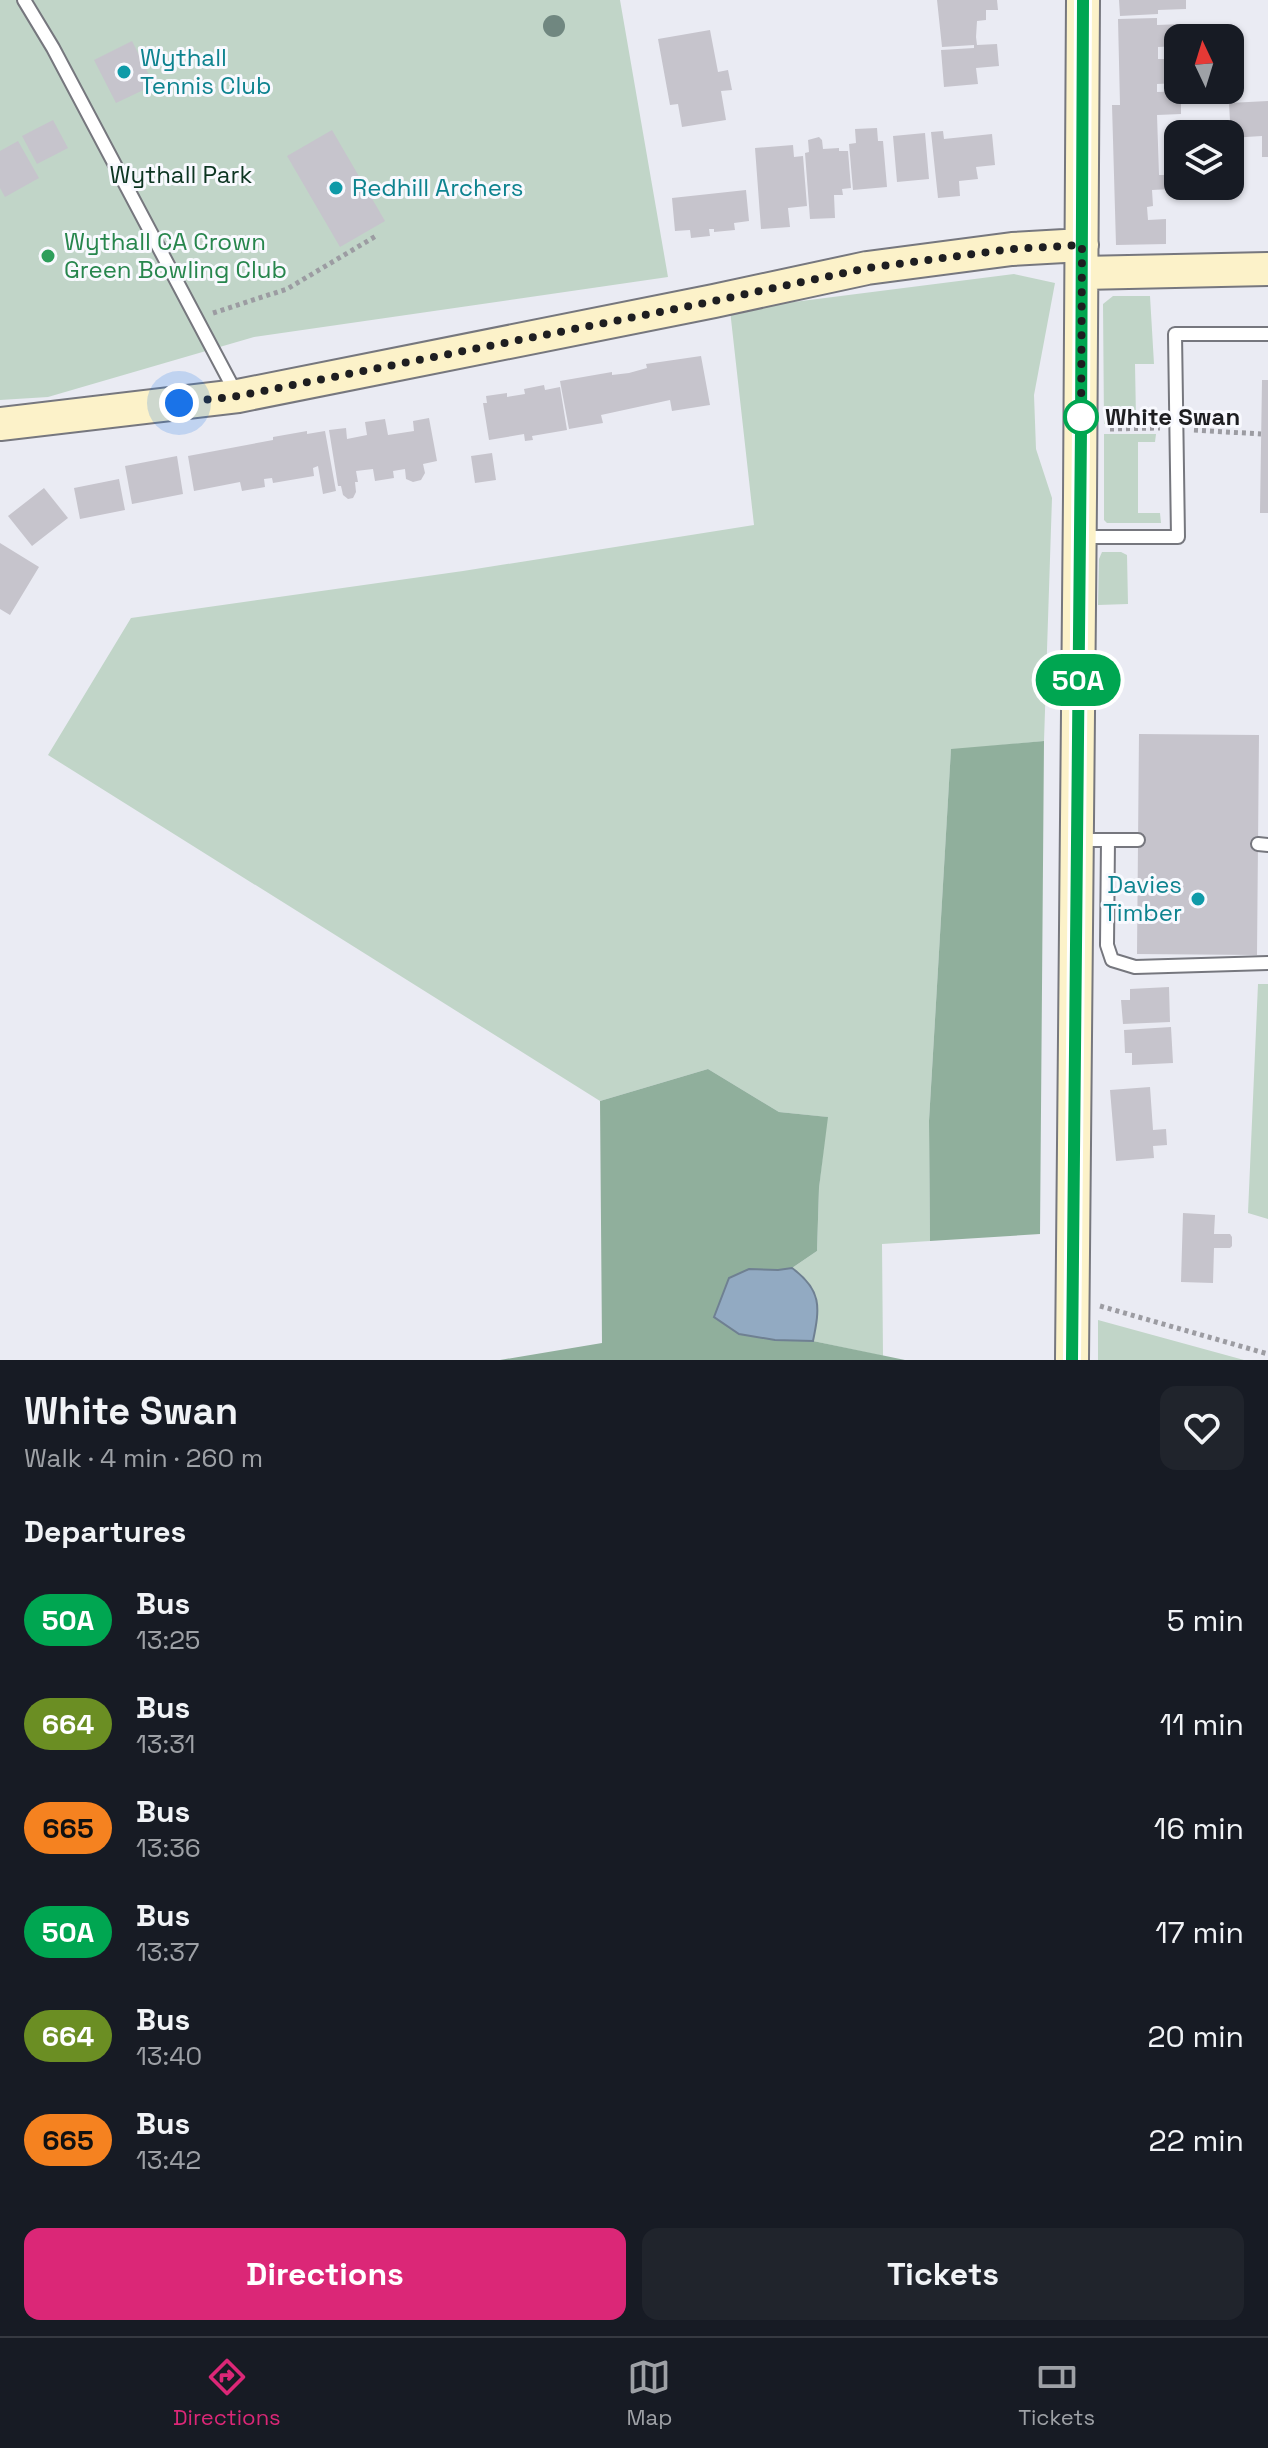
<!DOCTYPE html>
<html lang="en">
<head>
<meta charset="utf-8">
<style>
  body { margin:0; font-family:"Space Grotesk",sans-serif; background:#20242c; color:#f1f3f6; height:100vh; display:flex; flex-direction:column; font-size:30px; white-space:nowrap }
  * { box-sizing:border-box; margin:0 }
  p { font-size:26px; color:#9ea1a6 }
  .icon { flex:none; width:44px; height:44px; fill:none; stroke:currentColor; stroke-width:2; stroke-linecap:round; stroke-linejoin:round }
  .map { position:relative; height:1360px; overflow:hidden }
  .panel { display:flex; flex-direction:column; background:#171b24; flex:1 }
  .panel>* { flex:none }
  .badge { padding:0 16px; border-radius:26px; font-size:28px; line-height:52px }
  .needle { width:52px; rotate:356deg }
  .fabs { position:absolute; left:1164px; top:24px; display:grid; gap:16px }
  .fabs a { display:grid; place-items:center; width:80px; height:80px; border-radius:16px; background:#171b24; box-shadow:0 2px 6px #0004; font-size:40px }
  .you { position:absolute; width:40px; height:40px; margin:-20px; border:6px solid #fff; border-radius:50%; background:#1a73e8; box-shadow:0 0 0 12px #1a73e833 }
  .map>.badge { position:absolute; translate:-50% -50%; box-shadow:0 0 0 4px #fff }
  h2 { padding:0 24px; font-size:30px; line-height:72px }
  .round { display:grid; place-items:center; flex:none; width:84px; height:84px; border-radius:16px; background:#20242c }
  .summary { display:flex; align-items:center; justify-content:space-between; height:136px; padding:0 24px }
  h1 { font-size:38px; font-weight:700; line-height:60px }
  .primary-button { display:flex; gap:16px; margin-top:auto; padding:16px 24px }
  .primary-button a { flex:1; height:92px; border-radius:16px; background:#db2777; color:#fff; font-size:32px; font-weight:700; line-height:92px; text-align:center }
  .primary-button a+a { background:#20242c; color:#f1f3f6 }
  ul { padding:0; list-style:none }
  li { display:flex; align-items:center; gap:24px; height:104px; padding:0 24px }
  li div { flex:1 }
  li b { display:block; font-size:30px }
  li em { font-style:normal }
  li .badge { min-width:88px; font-weight:700; text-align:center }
  .tabs { display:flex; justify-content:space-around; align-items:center; height:112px; border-top:2px solid #363941; background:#171b24; font-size:22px; color:#9ea1a6 }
  .tabs a { display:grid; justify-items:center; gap:4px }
  .tabs .current { color:#db2777 }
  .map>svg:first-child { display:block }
  .green { fill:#c1d5c8 }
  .forest { fill:#90af9c }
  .water { fill:#92aac2; stroke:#6f8092; stroke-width:2 }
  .building { fill:#c6c4cc }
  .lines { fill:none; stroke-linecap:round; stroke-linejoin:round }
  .lane-casing { stroke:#76777e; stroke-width:16 }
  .secondary-casing { stroke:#76777e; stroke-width:36 }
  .path { stroke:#9c9ca2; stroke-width:5; stroke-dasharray:4 4; stroke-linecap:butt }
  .lane { stroke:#fff; stroke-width:12 }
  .secondary { stroke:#fcf2c9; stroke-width:32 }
  .tree { fill:#708780 }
  .line-casing { stroke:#fff; stroke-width:18 }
  .line { stroke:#00a651; stroke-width:12 }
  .walk { stroke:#1e1e21; stroke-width:8; stroke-dasharray:0 14.4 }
  .culture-dot { fill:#0f9aa8; stroke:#f8f9fe; stroke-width:3 }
  .leisure-dot { fill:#2e9e5b; stroke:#f8f9fe; stroke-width:3 }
  .stop-dot { fill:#fff; stroke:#00a651; stroke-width:4 }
  .labels { text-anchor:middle; stroke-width:6; stroke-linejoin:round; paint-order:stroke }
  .culture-label { font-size:24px; fill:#0d838f; stroke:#f8f9fe; text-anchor:start }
  .park-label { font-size:24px; fill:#0c3521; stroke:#f8f9fe }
  .leisure-label { font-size:24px; fill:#27864d; stroke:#f8f9fe; text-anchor:start }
  .stop-label { font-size:24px; font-weight:bold; fill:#1e1e21; stroke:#f8f9fe; text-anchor:start }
</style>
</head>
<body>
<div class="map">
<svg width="1268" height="1360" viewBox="0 0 1268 1360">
  <rect width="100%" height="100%" fill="#eaebf3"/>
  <path class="green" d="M 0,0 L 620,0 L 668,277 L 254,337 L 48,397 L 0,400 Z
    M 1014,274 L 1055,283 L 1034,395 L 1036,449 L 1052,498 L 1044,741 L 951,750 L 929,1121 L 930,1241 L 882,1244 L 883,1356 L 813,1341 C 820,1307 822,1290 792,1268 L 817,1251 L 819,1188 L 827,1117 L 779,1112 L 708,1069 L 600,1101 L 48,755 L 131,618 L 463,571 L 754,525 L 730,310 Z
    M 1113,296 L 1150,296 L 1154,364 L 1135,364 L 1136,419 L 1155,419 L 1155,424 L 1104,424 L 1103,304 Z
    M 1104,434 L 1156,434 L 1155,442 L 1138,442 L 1138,513 L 1160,513 L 1161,523 L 1107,523 L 1104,520 Z
    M 1102,552 L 1121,552 L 1127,555 L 1128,604 L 1098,605 L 1099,559 Z
    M 1258,984 L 1268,984 L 1268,1219 L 1248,1213 Z
    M 1098,1320 L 1244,1360 L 1098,1360 Z"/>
  <path class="forest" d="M 1044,741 L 1040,1234 L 930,1241 L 929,1121 L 951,749 Z
    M 708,1069 L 779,1112 L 828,1117 L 819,1188 L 817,1251 L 792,1268 L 778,1270 L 749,1269 L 730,1278 L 714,1317 L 739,1334 L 775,1340 L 813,1341 L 905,1360 L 500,1360 L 602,1343 L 600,1101 Z"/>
  <path class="water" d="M 792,1268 C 822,1290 820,1307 813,1341 L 775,1340 L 739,1334 L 714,1317 L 729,1278 L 749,1269 L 778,1270 Z"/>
  <path class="building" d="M 937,0 L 997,0 L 998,10 L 986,10 L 986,20 L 977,21 L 976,37 L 977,45 L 997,44 L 999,66 L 976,68 L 978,84 L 944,87 L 941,50 L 974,48 L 974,45 L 942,47 Z
    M 1119,0 L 1186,0 L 1186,9 L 1158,10 L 1158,14 L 1120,16 Z
    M 1157,18 L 1157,25 L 1183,24 L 1184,38 L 1178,38 L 1178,46 L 1158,47 L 1158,59 L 1178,59 L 1178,83 L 1157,84 L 1157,92 L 1186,91 L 1187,103 L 1181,104 L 1181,114 L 1157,115 L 1159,175 L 1171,175 L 1171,189 L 1152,190 L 1153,206 L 1147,207 L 1148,220 L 1166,219 L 1166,244 L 1116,245 L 1112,105 L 1120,105 L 1118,19 Z
    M 710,30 L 718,72 L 728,70 L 732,90 L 721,91 L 726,120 L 682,127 L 678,104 L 670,105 L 658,39 Z
    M 132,41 L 154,85 L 116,103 L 94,60 Z
    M 1268,101 L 1268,157 L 1262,157 L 1262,136 L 1230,138 L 1230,134 L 1220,134 L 1219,121 L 1230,121 L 1229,103 Z
    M 53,120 L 68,148 L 37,164 L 22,136 Z
    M 877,128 L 878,141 L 883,141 L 887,187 L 853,190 L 849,144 L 856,143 L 855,129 Z
    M 332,130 L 385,221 L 340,247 L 287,156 Z
    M 943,131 L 944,139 L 992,134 L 995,165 L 976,167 L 978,179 L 959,181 L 960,196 L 938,198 L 931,132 Z
    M 925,133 L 929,179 L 897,182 L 893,136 Z
    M 819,137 L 822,140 L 823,149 L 839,148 L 839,151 L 848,151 L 851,188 L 842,189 L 843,195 L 834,195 L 835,218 L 810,219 L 805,153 L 809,152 L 808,140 Z
    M 18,141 L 39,178 L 5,197 L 0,188 L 0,151 Z
    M 793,145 L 794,157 L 803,156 L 807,206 L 788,208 L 790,227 L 761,229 L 755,148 Z
    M 746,190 L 749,221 L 734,223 L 735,230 L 714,232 L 714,229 L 709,229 L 710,236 L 691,238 L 690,230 L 675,231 L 672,198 Z
    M 701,356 L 710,405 L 672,411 L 670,400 L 601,415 L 603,423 L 569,429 L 560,381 L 612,372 L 612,375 L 629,373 L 647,368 L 646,364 Z
    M 1262,380 L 1268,380 L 1268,513 L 1260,513 Z
    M 544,385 L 545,390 L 560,387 L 567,430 L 532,436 L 533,440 L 525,441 L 524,434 L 489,440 L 483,403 L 487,403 L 486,396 L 507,393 L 507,397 L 525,394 L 524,389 Z
    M 429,418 L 437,461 L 423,464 L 425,473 L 421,480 L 413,482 L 406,479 L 405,469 L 393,471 L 394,478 L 375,481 L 373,469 L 356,471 L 358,482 L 355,482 L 356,492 L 353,498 L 348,499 L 343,495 L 341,486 L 338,486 L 329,430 L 346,428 L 347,439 L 367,435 L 365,422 L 385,419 L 388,435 L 414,431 L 413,421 Z
    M 307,431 L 307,434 L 325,431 L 336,491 L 323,494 L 318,466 L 313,468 L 314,476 L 273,483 L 272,478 L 264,479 L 265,487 L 242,491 L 240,482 L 194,491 L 188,456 L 273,440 L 273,437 Z
    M 492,453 L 496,480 L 475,483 L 471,456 Z
    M 177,456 L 183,494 L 132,504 L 125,466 Z
    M 119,479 L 125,510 L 80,519 L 74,488 Z
    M 44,488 L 68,518 L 32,546 L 8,516 Z
    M 0,543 L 39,567 L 10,615 L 0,609 Z
    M 1139,734 L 1259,735 L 1257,955 L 1137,954 Z
    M 1169,987 L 1170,1022 L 1123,1024 L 1121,1000 L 1130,1000 L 1130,989 Z
    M 1171,1027 L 1173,1063 L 1132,1065 L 1132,1053 L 1125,1053 L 1124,1030 Z
    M 1150,1087 L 1153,1130 L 1166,1129 L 1167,1145 L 1153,1146 L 1154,1158 L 1116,1161 L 1110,1090 Z
    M 1183,1213 L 1215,1215 L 1214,1234 L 1230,1234 L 1232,1237 L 1232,1246 L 1230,1248 L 1214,1248 L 1213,1283 L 1181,1282 Z"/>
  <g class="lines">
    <g class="lane-casing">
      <path id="lane" d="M 24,0 L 53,48 L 237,395
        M 1080,537 L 1178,537 L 1175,334 L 1268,334
        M 1079,840 L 1138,840
        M 1108,840 L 1107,945 L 1112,960 L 1135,967 L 1268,963
        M 1258,844 L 1268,845"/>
    </g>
    <g class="secondary-casing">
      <path id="secondary" d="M 1082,273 L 1268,269
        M 0,424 L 238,396 L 714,301 L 867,268 L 1012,249 L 1082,245
        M 1072,1360 L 1080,497 L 1083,0"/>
    </g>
    <path class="path" d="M 213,313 L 287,289 L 376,236
      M 1110,429 L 1160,428
      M 1194,430 L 1261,434
      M 1100,1306 L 1268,1354"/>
    <use href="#lane" class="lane"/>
    <use href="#secondary" class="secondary"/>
  </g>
  <circle class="tree" cx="554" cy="26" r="11"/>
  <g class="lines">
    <g class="line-casing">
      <path id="line" d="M 1072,1360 L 1081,429 L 1083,0"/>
    </g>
    <use href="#line" class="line"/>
    <path class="walk" d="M 179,403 L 238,396 L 695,305 L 867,268 L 1012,249 L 1082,245 L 1081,429 L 1081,417"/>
  </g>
  <g class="culture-dot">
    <circle cx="124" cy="72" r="8"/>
    <circle cx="336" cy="188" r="8"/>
    <circle cx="1198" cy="899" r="8"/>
  </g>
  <circle class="leisure-dot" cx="48" cy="256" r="8"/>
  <circle class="stop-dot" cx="1081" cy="417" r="16"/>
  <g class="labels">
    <g class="culture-label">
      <text x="140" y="66">Wythall<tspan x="140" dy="28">Tennis Club</tspan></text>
      <text x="352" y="196">Redhill Archers</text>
      <text x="1182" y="893" text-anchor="end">Davies<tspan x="1182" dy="28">Timber</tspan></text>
    </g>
    <g class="park-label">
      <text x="181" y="183">Wythall Park</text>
    </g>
    <g class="leisure-label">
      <text x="64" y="250">Wythall CA Crown<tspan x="64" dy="28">Green Bowling Club</tspan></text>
    </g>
    <g class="stop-label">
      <text x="1105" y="425">White Swan</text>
    </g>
  </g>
</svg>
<div class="fabs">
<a><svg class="needle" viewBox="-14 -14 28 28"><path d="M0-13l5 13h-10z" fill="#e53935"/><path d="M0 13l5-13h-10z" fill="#9ea1a6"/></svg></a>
<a><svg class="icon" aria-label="layers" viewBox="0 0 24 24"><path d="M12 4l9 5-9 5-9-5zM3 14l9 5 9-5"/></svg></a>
</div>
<div class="you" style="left:179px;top:403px"></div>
<b class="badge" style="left:1078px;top:680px;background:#00a651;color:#fff">50A</b>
</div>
<section class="panel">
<div class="summary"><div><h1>White Swan</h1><p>Walk · 4 min · 260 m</p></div><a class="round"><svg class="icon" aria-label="heart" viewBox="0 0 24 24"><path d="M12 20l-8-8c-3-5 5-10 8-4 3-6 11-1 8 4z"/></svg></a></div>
<h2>Departures</h2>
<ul>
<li><span class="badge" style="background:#00a651;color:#fff">50A</span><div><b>Bus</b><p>13:25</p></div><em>5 min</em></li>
<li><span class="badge" style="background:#6b8e23;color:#fff">664</span><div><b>Bus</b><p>13:31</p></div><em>11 min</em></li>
<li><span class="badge" style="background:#f58220;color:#111">665</span><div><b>Bus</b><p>13:36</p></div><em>16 min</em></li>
<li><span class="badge" style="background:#00a651;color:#fff">50A</span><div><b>Bus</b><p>13:37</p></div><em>17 min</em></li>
<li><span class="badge" style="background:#6b8e23;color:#fff">664</span><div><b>Bus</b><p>13:40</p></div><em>20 min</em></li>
<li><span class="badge" style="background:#f58220;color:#111">665</span><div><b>Bus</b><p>13:42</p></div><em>22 min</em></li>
</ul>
<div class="primary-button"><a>Directions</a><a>Tickets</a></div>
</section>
<nav class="tabs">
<a class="current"><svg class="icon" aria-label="directions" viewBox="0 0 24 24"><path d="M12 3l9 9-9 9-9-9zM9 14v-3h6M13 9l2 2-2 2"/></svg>Directions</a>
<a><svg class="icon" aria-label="map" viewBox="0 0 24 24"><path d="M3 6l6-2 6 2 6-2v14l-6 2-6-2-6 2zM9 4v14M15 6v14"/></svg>Map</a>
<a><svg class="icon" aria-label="tickets" viewBox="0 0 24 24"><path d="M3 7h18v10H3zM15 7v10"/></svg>Tickets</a>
</nav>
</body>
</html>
